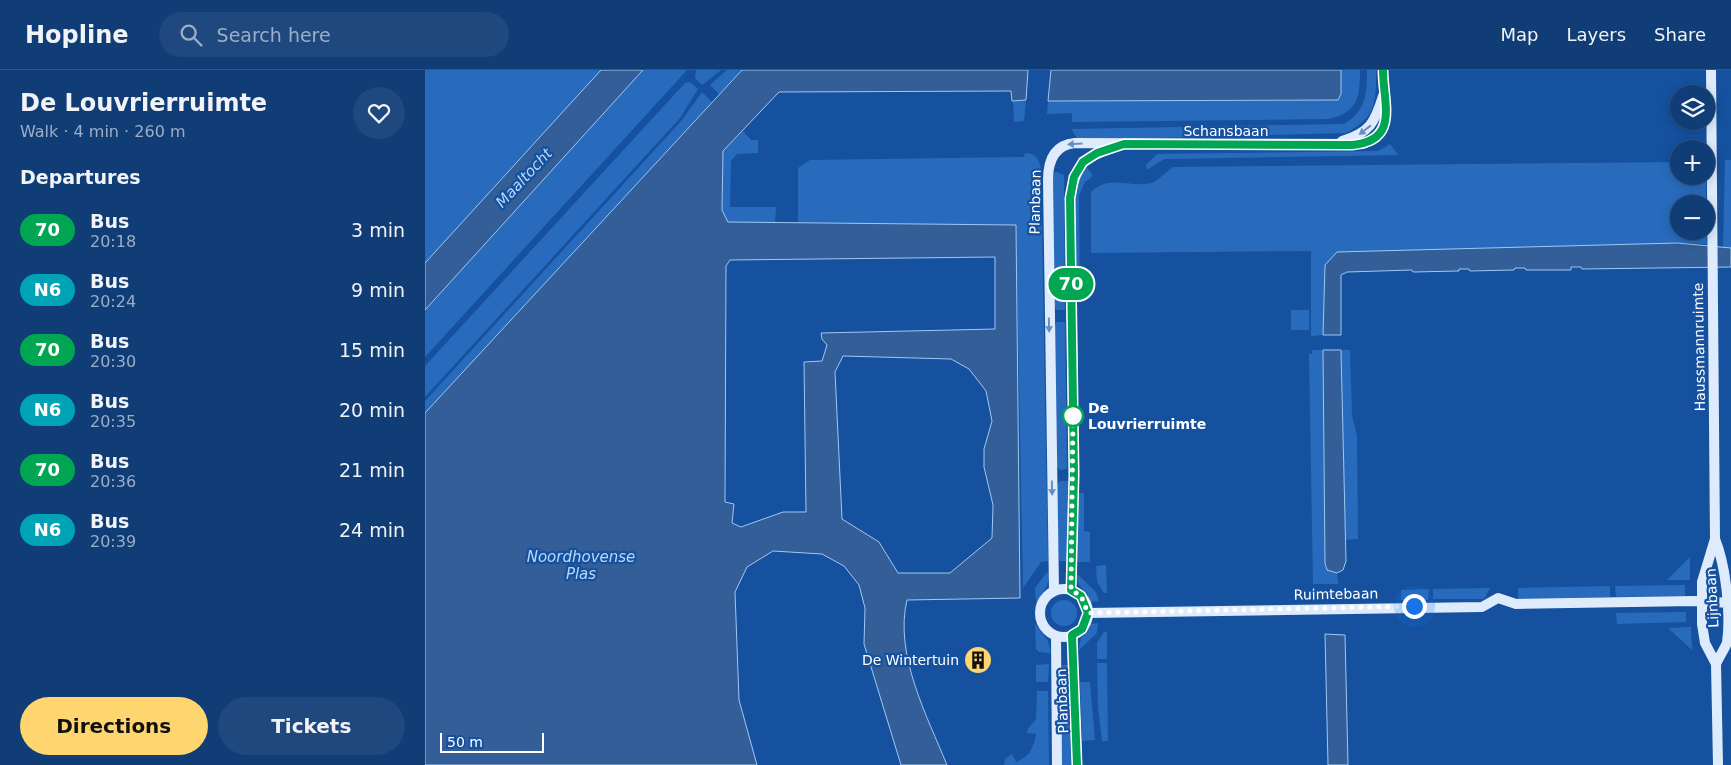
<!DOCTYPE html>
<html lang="en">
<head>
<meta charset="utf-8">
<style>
  body { margin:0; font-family:"DejaVu Sans",sans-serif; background:#1e487e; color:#f1f3f6; height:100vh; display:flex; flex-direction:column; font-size:19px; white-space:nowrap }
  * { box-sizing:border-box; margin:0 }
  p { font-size:16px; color:#9caec5 }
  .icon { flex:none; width:28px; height:28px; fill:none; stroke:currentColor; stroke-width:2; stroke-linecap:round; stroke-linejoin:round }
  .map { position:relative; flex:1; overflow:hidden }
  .side { display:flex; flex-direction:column; background:#103d76; width:425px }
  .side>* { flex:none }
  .badge { padding:0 10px; border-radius:16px; font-size:18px; line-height:32px }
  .buttons { position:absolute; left:1245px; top:15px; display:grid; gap:10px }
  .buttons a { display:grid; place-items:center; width:45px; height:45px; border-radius:50%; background:#103d76; box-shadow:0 2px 12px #0003,0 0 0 1px #305688; font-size:25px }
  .scale { position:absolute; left:15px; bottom:12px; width:104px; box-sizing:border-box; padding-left:5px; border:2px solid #fff; border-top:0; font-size:14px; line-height:18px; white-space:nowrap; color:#fff; -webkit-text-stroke:4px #15519e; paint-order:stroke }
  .you { position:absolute; width:25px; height:25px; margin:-12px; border:4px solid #fff; border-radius:50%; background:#1a73e8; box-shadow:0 0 0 8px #1a73e833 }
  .map>.badge { position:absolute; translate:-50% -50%; box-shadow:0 0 0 2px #fff }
  h2 { padding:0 20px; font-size:19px; line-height:45px }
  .round { display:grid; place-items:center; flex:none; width:52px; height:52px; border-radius:26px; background:#1e487e }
  .overview { display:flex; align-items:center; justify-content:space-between; height:85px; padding:0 20px }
  h1 { font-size:24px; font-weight:600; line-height:38px }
  .primary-button { display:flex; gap:10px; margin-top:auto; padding:10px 20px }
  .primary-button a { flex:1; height:58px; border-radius:30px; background:#ffd56f; color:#111; font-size:20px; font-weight:600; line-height:58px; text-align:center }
  .primary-button a+a { background:#1e487e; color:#f1f3f6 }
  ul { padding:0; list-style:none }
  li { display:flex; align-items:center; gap:15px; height:60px; padding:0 20px }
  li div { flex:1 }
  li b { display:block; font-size:19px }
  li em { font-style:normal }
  li .badge { min-width:55px; font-weight:700; text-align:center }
  header { display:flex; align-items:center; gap:30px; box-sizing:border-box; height:70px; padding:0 25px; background:#103d76; border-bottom:1px solid #305688 }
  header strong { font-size:24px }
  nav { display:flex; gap:28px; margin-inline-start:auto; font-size:18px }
  .search { width:350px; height:45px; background:#1e487e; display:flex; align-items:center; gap:12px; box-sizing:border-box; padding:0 18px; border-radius:28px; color:#9caec5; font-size:19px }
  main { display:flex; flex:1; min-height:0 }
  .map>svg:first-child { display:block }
  .green { fill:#286bbc }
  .water { fill:#335e97; stroke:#9fc8f6; fill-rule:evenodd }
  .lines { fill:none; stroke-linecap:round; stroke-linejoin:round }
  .secondary { stroke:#ddebfd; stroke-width:10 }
  .oneway { fill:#658fc4 }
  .line-casing { stroke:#fff; stroke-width:11 }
  .line { stroke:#00a651; stroke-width:8 }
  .walk { stroke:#fff; stroke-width:5; stroke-dasharray:0 9 }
  .stop-dot { fill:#fff; stroke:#00a651; stroke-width:2.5 }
  .labels { text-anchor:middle; stroke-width:4.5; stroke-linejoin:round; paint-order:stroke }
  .street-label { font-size:14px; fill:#fff; stroke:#15519e }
  .stop-label { font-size:14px; font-weight:bold; fill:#fff; stroke:#15519e; text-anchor:start }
  .poi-label { font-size:14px; fill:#fff; stroke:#15519e; text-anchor:end }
  .water-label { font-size:15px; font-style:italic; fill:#bad7fa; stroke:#15519e }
</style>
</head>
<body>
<header>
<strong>Hopline</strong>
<div class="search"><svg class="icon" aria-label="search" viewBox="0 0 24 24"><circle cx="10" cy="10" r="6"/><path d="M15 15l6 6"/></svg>Search here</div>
<nav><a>Map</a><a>Layers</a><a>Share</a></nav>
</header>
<main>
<section class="side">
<div class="overview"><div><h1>De Louvrierruimte</h1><p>Walk · 4 min · 260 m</p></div><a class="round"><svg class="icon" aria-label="heart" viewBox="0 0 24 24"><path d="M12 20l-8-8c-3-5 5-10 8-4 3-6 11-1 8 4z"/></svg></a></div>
<h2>Departures</h2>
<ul>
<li><span class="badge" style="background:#00a651;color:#fff">70</span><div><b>Bus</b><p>20:18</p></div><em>3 min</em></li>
<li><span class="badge" style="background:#00a3b4;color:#fff">N6</span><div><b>Bus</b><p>20:24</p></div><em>9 min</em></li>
<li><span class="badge" style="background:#00a651;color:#fff">70</span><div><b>Bus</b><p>20:30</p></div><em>15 min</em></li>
<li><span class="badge" style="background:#00a3b4;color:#fff">N6</span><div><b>Bus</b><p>20:35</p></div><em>20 min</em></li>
<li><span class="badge" style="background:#00a651;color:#fff">70</span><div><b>Bus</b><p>20:36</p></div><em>21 min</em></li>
<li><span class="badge" style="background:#00a3b4;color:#fff">N6</span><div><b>Bus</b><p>20:39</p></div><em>24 min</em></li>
</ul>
<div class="primary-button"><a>Directions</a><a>Tickets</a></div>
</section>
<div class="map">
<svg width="1306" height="695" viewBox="0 0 1306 695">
  <rect width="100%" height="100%" fill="#15519e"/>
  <path class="green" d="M 0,0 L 176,0 L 0,193 Z
    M 218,0 L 262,0 L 0,287 L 0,240 Z
    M 271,0 L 296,0 L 277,15 L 270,8 Z
    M 302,0 L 317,0 L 294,24 L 285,15 Z
    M 916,0 L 935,0 C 935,27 933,43 903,49 L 647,52 L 647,43 L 622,44 L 623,31 L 913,30 L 916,24 Z
    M 942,0 L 951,0 C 951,31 952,47 921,63 L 653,70 L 646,59 L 919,54 C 941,41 942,24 942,0 Z
    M 265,12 L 273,19 L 255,48 L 0,327 L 0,296 L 260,13 Z
    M 277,22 L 287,32 L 0,343 L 0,331 L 257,50 Z
    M 601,30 L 599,51 L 589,52 L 588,31 Z
    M 318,61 L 326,70 L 333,70 L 333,83 L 312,84 L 306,91 L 305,137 L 351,137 L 350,152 L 303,152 L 297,140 L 298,81 Z
    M 965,74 L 973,85 L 739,89 L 722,100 L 721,95 L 732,84 L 953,81 Z
    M 600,83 C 611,84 613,87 616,98 L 623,491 L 616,492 L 598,518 L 591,155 L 373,153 L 373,98 L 385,90 L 599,87 Z
    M 1300,90 L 1306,90 L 1306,178 L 1298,179 Z
    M 1254,92 L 1254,106 L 1281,106 L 1281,134 L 1254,134 L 1254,161 L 1281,161 L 1281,134 L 1282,174 L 1252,173 L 900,195 L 898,265 L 886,266 L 886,181 L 666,183 L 666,122 C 684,104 704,118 726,113 C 733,111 742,101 748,97 Z
    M 661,96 L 668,106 L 660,112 L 654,125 L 655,228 L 649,228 L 648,119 Z
    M 632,102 L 639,105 L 640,240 L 632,240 L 629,236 L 626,109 L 628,103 Z
    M 866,240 L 884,240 L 884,260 L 866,260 Z
    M 632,252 L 640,252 L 642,399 L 635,400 L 630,395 L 629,257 Z
    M 887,280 L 898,280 L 900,493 L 902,500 L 912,503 L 913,514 L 888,514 L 884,284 L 887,284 Z
    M 916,280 L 925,280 L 927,346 L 932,365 L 933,469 L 920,470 Z
    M 635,411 L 644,411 L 642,491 L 634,491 L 631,415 Z
    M 653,423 L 659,423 L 659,461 L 665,462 L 665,492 L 652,492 Z
    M 1265,487 L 1265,510 L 1242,510 Z
    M 681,495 L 682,523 L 679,523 L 672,512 L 671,496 Z
    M 621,503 L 625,503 L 622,516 L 611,533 L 610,518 Z
    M 651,503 L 671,522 L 674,531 L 666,532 L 653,513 Z
    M 1260,515 L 1260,526 L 1191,527 L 1190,516 Z
    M 1185,516 L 1185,527 L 1093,529 L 1093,518 Z
    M 1065,518 L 1059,529 L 1008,529 L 1008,519 Z
    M 1004,519 L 1003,530 L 976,530 L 976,520 Z
    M626 543a13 13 0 1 1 26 0a13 13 0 1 1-26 0Z
    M 1261,542 L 1261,552 L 1192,554 L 1191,543 Z
    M 673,553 L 672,563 L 653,581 L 656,568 L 666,554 Z
    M 610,554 L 623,571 L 626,583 L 614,582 L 611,579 Z
    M 1266,557 L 1267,580 L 1243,558 Z
    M 679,562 L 682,562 L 682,589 L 672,589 L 672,573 Z
    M 672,593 L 682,593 L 683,671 L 677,671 L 673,637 Z
    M 624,594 L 623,612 L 611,612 L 611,595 Z
    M 635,595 L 643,595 L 645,608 L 646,695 L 635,695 Z
    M 655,612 L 665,612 L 670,670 L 657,671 Z
    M 612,621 L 623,621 L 624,695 L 579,695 L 580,689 L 587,684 L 591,692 C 605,686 608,679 611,664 L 602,663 L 603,659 L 611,649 Z"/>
  <path class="water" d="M 176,0 L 218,0 L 0,240 L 0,193 Z
    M 317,0 L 603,0 L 601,30 L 587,31 L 586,21 L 354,22 L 298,81 L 297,140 L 303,152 L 591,155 L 595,528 L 482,530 C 469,584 502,646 522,695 L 476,695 L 439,574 L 440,538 L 434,515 L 419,496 L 397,484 L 348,481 L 322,497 L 310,522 L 314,630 L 332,695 L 0,695 L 0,343 ZM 570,187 L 570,259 L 396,263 L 397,269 L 402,275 L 397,291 L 379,292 L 381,442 L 358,442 L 316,457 L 307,453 L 309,434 L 300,432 L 301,196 L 305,190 ZM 418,286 L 526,289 L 544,299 L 561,321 L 567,351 L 559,379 L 559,397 L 568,435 L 567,468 L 525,503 L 473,503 L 454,472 L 417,449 L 410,302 Z
    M 626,0 L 916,0 L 916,24 L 913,30 L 623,31 Z
    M 1252,173 L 1306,178 L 1306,197 L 1157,199 L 1156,197 L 1146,197 L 1146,200 L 1101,200 L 1100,198 L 1090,198 L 1089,200 L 1045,201 L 1044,199 L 1034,199 L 1034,201 L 988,202 L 987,200 L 922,202 L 916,205 L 916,265 L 898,265 L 900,195 L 912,182 Z
    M 898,280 L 916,280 L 921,491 L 918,500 L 912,503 L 902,500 L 900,493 Z
    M 900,564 L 920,565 L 923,695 L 903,695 Z"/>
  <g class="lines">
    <path class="secondary" d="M 1286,0 L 1290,469 L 1277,512 L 1277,554 L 1280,573 L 1291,594 L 1293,695
      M 917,71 C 945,63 950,52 958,26
      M 1290,469 C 1301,496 1306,544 1302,573 C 1299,580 1294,587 1291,594
      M615 543a24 24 0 1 1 48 0a24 24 0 1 1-48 0Z
      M 629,520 L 623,110 C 623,91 629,75 650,73 L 937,74 C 972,63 958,28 958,0
      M 646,520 L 649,405 L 645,128 C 651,94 657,88 690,77
      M 663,543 L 1057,537 L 1073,528 L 1091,534 L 1269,531 L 1306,533
      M 647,565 L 652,695
      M 631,566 L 632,695"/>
  </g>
  <defs><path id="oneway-solid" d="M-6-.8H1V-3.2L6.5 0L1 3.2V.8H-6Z" transform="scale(1.25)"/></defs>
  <g class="oneway">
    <use href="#oneway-solid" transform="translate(940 60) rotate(142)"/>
    <use href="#oneway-solid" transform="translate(650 74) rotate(176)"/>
    <use href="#oneway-solid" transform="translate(624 255) rotate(89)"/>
    <use href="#oneway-solid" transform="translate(627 418) rotate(89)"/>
  </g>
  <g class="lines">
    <g class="line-casing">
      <path id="line" d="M 652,695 L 647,565 L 657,559 L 663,543 L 656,526 L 646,520 L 649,405 L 645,128 L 649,107 L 658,92 L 672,83 L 699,74 L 927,75 C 975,71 958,33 958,0"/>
    </g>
    <use href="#line" class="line"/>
    <path class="walk" d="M 648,346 L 646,520 L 656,526 L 663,543 L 989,536"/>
  </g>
  <defs>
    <g id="building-disc" transform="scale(1.4375)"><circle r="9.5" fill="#ffd56f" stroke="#15519e"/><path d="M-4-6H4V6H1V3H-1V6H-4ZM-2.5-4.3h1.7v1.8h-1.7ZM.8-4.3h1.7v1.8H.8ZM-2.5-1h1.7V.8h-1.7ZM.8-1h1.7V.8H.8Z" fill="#111"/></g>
  </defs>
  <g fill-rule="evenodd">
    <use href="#building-disc" x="553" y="590"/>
  </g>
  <circle class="stop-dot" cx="648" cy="346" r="10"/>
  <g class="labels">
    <g class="street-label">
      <text x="801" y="66">Schansbaan</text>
      <text transform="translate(610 132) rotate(-89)" y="5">Planbaan</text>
      <text transform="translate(1274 277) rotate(-91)" y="5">Haussmannruimte</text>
      <text transform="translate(911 524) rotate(-1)" y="5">Ruimtebaan</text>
      <text transform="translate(1287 528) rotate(-93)" y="5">Lijnbaan</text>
      <text transform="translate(637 631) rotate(-92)" y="5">Planbaan</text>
    </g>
    <g class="stop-label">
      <text x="663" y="343">De<tspan x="663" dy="16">Louvrierruimte</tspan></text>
    </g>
    <g class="poi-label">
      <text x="534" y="595">De Wintertuin</text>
    </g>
    <g class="water-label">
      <text transform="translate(99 108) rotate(-47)" y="5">Maaltocht</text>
      <text x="156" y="492">Noordhovense<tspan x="156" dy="17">Plas</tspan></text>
    </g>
  </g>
</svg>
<div class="buttons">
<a><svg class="icon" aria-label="layers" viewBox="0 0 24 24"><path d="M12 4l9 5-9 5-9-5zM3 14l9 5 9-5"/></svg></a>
<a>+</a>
<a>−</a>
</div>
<div class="scale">50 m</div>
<div class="you" style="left:989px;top:536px"></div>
<b class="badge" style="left:646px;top:214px;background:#00a651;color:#fff">70</b>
</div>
</main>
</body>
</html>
